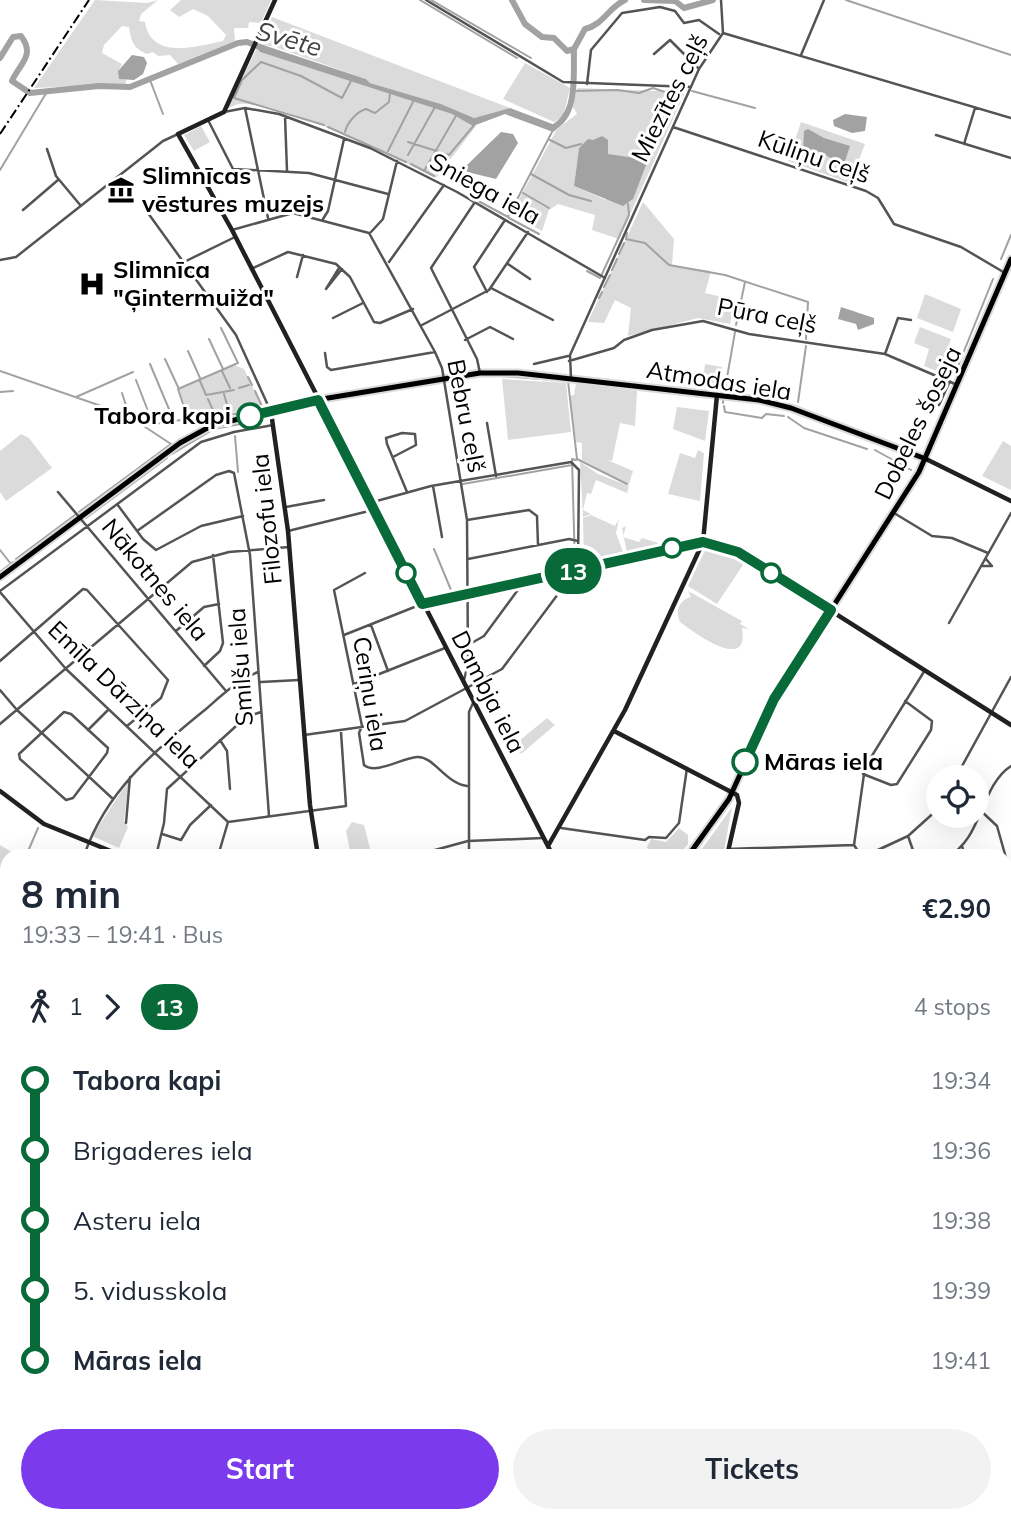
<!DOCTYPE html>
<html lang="en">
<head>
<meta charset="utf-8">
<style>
  body { margin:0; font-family:Mulish,sans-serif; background:#f2f2f3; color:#1f2937; height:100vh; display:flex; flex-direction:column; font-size:26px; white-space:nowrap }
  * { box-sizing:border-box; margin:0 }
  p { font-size:23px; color:#747a83 }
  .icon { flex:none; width:38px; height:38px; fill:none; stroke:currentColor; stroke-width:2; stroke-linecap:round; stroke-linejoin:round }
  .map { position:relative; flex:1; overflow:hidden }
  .details { position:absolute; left:0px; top:849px; width:1012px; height:674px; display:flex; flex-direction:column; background:#fff; border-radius:21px 21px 0 0; box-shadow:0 7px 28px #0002 }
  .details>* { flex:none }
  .badge { padding:0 14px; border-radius:23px; font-size:24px; line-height:46px }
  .tools { position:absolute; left:926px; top:765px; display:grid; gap:14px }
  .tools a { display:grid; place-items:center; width:63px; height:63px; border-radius:50%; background:#fff; box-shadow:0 7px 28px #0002; font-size:35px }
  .map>.badge { position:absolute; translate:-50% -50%; box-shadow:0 0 0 4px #fff }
  .legs { display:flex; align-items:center; gap:10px; height:77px; padding:0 21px; font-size:23px }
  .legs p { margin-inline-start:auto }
  .headline { display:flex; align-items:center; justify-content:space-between; height:119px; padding:0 21px }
  h1 { font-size:38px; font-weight:700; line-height:52px }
  .button { display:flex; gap:14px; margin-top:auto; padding:14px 21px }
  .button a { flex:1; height:80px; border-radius:42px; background:#7c3aed; color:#fff; font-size:28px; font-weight:700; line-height:80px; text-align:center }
  .button a+a { background:#f2f2f3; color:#1f2937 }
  ul { padding:0 21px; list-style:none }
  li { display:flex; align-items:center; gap:24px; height:70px; font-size:26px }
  li i { display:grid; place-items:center; width:10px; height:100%; margin:0 9px; background:currentColor }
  li i::after { content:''; width:18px; height:18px; margin:-9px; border:5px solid; border-radius:50%; background:#fff }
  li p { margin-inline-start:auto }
  li:first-child i { background:linear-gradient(#0000 50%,currentColor 0) }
  li:last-child i { background:linear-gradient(currentColor 50%,#0000 0) }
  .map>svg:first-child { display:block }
  .green { fill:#dbdbdb; fill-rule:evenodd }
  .water { fill:#a2a2a2 }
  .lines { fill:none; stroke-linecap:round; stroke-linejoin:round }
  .stream { stroke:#a2a2a2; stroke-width:2 }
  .river { stroke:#a2a2a2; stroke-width:6 }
  .primary-casing { stroke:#dbdbdb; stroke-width:9 }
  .street { stroke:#545454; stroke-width:2.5 }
  .secondary { stroke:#212121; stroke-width:4.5 }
  .primary { stroke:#000; stroke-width:5 }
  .rail { stroke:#000; stroke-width:2; stroke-dasharray:10 3.5 2 3.5; stroke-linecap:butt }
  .line-1-casing { stroke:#fff; stroke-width:16 }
  .line-1 { stroke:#086a38; stroke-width:10 }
  .stop-1-dot { fill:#fff; stroke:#086a38; stroke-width:3.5 }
  .labels { text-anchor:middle; stroke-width:6; stroke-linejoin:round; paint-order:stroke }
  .street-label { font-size:24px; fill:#000; stroke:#fff }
  .poi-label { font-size:24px; font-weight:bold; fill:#000; stroke:#fff; text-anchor:start }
  .stop-label { font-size:24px; font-weight:bold; fill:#000; stroke:#fff; text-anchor:end }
  .water-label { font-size:26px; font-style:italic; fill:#434343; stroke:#fff }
</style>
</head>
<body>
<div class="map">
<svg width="1011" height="1521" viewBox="0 0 1011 1521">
  <rect width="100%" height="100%" fill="#fff"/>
  <path class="green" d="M 95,0 L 147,3 L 158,0 L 141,14 L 139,21 L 145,22 C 151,60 195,47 223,41 L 226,35 L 208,16 L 193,9 L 179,17 L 170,10 L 181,0 L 271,0 L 261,23 L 249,22 L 248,28 L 234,28 L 235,41 L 178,64 L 170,55 L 158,56 L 153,52 L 147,54 C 133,48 131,41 129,27 L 122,26 L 104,45 L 102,53 L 122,64 L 118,71 L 124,80 L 127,79 L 125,84 L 34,88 Z
    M 272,17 L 510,108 L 474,118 L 441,104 L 370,83 L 366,79 L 275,47 L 260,44 Z
    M 257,48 L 260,52 L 452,114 L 476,126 L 436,178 C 400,160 267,94 235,105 C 232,106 230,108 227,108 Z
    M 525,63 L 570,88 L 563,117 L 554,122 L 503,99 Z
    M 577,88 L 685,92 L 619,239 L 592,230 L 595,215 L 558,204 L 549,210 L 542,231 L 511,214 L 557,129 L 577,114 L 573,107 ZM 602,136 L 608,154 L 612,156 L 606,200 L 574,186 L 579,148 Z
    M 801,122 L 865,144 L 850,183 L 788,161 Z
    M 201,126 L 210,142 L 194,151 L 184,135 Z
    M 643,202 L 674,239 L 672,265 L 711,271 L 705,293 L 736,300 L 730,324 L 698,318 L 628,336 L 631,308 L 615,300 L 604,323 L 588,322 Z
    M 925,294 L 961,309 L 953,332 L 917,318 Z
    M 920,327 L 951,339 L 939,372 L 924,366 L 929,349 L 914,343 Z
    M 705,364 L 722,367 L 720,384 L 703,382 Z
    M 234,365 L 244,369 L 262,406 L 236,414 L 191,421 L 178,389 Z
    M 502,379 L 566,383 L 571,432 L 508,440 Z
    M 576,383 L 637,391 L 635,426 L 620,423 L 612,461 L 605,459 L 633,471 L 629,484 L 582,460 L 582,443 L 576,442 L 570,396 L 574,395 Z
    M 677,407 L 709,411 L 705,441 L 673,429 Z
    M 21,434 L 29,438 L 52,468 L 6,501 L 0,492 L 0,451 Z
    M 1003,441 L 1011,446 L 1011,490 L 982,476 Z
    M 698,450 L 704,453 L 700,501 L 668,494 L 680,453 L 695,458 Z
    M 580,462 L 598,474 L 629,486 L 627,493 L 596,480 L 591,494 L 587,493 L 583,510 L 591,514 L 583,517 Z
    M 591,515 L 615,526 L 619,519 L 616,533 L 623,552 L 584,561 L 583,518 Z
    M 626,526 L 623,537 L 639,542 L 642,538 L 658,543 L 657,547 L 627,553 L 622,528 Z
    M 707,546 L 724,550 L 745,562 L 717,604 L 688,586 Z
    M 688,591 L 742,621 L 740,624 L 749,629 L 742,628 C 750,674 693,632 680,622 C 675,611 679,600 691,597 Z
    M 547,718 L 555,725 L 521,754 L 514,745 Z
    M 129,780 L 124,821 L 128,827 L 119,848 L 92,836 Z
    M 732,807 L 723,856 L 697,856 Z
    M 352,822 L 364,825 L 372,856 L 351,856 L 346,831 Z
    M 679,828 L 688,835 L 688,844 L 678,856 L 652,856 L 647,847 L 651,839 L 666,842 Z
    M 0,845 L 17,855 L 7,856 C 7,875 1,894 4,912 L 1,913 L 7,944 L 7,974 L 0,980 Z
    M 7,987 L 7,1064 L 0,1024 L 0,988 Z
    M 1011,1298 L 1011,1360 L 1006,1360 L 1005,1376 L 1005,1300 Z
    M 0,1357 L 7,1358 L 7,1435 L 0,1434 Z
    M 1005,1511 L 1011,1514 L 1011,1521 L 800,1521 L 800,1516 L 1004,1516 Z"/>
  <path class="water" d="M 260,44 L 366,79 L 370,83 L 441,104 L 474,118 L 510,108 L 555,125 L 557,129 L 553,132 L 505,114 L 473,126 L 452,114 L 260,52 L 257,48 Z
    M 132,55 L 144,57 L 147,63 L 143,74 L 134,80 L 119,79 L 118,71 Z
    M 845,114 L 867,117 L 865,131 L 852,133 L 834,126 L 833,120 Z
    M 808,129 L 824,138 L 850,146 L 845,161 L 840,163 L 820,152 L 803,150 L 804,131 Z
    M 501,132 L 513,134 L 518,143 L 496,179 L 467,172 L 466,166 Z
    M 602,136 L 608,140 L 608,154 L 648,160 L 633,199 L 623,206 L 574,186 L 579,148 L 588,139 L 593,140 Z
    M 841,307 L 874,318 L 874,324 L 858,330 L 856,324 L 838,319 Z
    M 1011,1449 L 1011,1514 L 1005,1511 L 1004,1450 Z"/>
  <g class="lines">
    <path class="stream" d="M 420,0 L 517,58
      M 431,0 L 531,58
      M 846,0 L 1011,55
      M 150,80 L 163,114
      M 572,91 L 617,90 L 639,93 L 653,88 L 665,92 L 675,88 L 686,90
      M 692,91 L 755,108
      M 324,125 L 234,98 L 242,80 L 261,62 L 301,76 L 342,98 L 352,79
      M 328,127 L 406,162
      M 345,132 C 347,123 356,112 366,109 L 375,113 L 389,102 L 390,93
      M 550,140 L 566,148 L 581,144
      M 408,142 L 449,155 L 475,124
      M 388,151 L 414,100
      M 408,155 L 435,107
      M 411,164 L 434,176
      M 0,170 L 48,90
      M 424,171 L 457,114
      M 531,174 L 569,195 L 591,201
      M 523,193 L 549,208
      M 469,196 L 508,217 L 553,130
      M 514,208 L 535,219
      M 509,218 L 539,234
      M 627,233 L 626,239 L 645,243 L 669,265 L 725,275 L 808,302 L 806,339
      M 619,254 L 624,243
      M 1001,259 L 1011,235
      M 612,270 L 617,259
      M 587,271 L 600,278
      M 602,274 L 629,215 L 628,204
      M 604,287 L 610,275
      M 599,298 L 602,292
      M 736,325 L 745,282
      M 209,339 L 223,369
      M 188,351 L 200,378
      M 165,359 L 178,387
      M 150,364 L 174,421
      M 0,371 L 127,415 L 171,444 L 79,512
      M 222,371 L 230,388
      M 956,371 L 993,279
      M 501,376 L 568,381 L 577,459 L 627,484
      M 248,377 L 252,385
      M 136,380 L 153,424
      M 200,381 L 206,395 L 234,390
      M 239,388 L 249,385
      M 725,389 L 735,332
      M 255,391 L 262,406
      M 0,392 L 13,391
      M 122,393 L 129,415
      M 224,394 L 230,415
      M 76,397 L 133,372
      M 208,399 L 216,417
      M 798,402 L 806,346
      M 723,403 L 723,399
      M 724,406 L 725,412 L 762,418 L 766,414 L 784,416
      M 788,417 L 804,428 L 867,449
      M 189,419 L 236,414
      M 147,425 L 188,419 L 178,389 L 238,363 L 221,328
      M 235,436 L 238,472
      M 875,450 L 911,470
      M 172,454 L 214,429 L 261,420
      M 463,484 L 572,465
      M 86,518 L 167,458
      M 434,549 L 451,590
      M 0,550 L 11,564
      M 16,559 L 75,515
      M 575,566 L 572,459 L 576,460
      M 0,572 L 13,562
      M 26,856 L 38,828
      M 0,909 L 7,915"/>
    <path class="river" d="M 512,0 L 525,24 L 542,37 L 554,38 L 567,51 L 574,49 L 585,29 C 603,25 609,7 625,0
      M 644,0 L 675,1 L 684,8 L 713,0
      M 0,58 L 13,37 L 21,36 C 36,56 19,64 12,81 L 30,93 L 99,86 L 130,87 L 238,43 L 247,42 L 265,49
      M 552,128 C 579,115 573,74 574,49"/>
    <g class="primary-casing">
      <path id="primary" d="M 0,577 L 180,443 L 211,426 L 310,401 L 480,373 L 518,373 L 759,400 L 791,408 L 926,459
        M 688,856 L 729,799 L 774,699 L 919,472 L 1011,259
        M 577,1516 L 578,1521"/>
    </g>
    <path class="street" d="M 426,0 L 563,82 L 691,87
      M 721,0 L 723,33
      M 723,33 L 1011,118
      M 654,54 L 670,40 L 699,69
      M 801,55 L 824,0
      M 587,84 L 591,50 L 622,13 L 660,7 L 675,11 L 684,23 L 699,20 L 719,34
      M 245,108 L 268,218
      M 224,112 L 245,108 L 279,114 L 370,148 L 457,192 L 605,278
      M 285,116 L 287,171
      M 208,120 L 233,169 L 309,173 L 388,194
      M 673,127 L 866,191 L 878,198 L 894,224 L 961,247 L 1005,273
      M 936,135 L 1011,158
      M 964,144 L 975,108
      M 47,149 L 56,176 L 81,206
      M 475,202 L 431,268 L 477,359 L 480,373
      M 23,210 L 58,180
      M 148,213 L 236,335 L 271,412
      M 323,219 L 328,211 L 344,139
      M 232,230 L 293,213 L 369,233 L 435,352 L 442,368 L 467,520 L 468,664 L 464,680
      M 371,232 L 383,219 L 397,161
      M 0,260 L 16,257 L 163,141 L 178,134
      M 389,262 L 444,185
      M 182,263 L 235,237
      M 508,264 L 530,279
      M 339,268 L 326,289 L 342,269
      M 251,269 L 288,252 L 336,264 L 350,277 L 374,322 L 380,323 L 413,309
      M 297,277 L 303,255
      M 491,288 L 553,320
      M 487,292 L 474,267 L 505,220
      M 333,318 L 363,303
      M 422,325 L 489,290 L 528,232
      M 465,340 L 490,327 L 513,339
      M 325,353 L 327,367 L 331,370 L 435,352
      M 885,354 L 898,318 L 911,320
      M 569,361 L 614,348 L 624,340 L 652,330 L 703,321 L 749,334 L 885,354 L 955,384
      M 534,364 L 568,356
      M 571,378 L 570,355 L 699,69 L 723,33
      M 939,405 L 950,381
      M 487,423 L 496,476
      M 393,457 L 416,445 L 415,434 L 402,433 L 386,438 L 387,444 L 407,492
      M 433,486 L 442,537
      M 58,492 L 226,691
      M 373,502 L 431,486 L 571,462 L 579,470 L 578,568
      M 117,504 L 143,539 L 156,550 L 201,526 L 243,516
      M 286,507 L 324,500
      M 894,513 L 932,536 L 952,538 L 988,553
      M 467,520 L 529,510 L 537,516 L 538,545
      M 137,531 L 216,475 L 229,471 L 234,473 L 250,555 L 269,816
      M 288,531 L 373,510
      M 468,559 L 569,539 L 578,541
      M 982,566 L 992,566 L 986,559
      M 365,573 L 334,590 L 362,726 L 359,733 L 364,765 C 376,775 402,758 417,757 C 434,756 445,783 467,786
      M 0,591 L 201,442 L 234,432 L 273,425
      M 0,592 L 66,669 L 228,822 L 218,856
      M 949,623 L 1011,513
      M 371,625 L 388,671
      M 176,631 L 204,607 L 219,604
      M 344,635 L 422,604
      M 468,645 L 484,636 L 523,583
      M 0,661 L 83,589 L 87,590 L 168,680 L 161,698 L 127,726
      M 204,666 L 220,651 L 223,643 L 213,555
      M 261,682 L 299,680
      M 354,684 L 445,648
      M 0,690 L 17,710 L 113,799
      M 64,712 L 71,714 L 108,748 L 107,753 L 73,798 L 66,800 L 20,759 L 19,754 Z
      M 0,724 L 192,562 L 229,552 L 289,547
      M 88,730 L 108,710
      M 304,735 L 405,721 L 502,669 L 576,570
      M 220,740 L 227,751 L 230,789
      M 863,774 L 891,785 L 897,784 L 931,730 L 932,721 L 905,701
      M 956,777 L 1011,677
      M 980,810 L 997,826 L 1010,872
      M 228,822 L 346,806 L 341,732
      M 126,823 L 130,777
      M 561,828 L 645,840 L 649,837 L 666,838 L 679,823 L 687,768
      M 162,834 L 181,840 L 190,825 L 211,805
      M 908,836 L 915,856
      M 854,845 L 861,856
      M 962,846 L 965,856
      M 728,849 L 854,845 L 865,767 L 925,670
      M 84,856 C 105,792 155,750 206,709 C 222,695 238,680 258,672
      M 156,856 L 164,823 L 167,789 L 246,717 L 261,712
      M 413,856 L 468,841 L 543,838
      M 469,856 L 469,712 L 473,703
      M 865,856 L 908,836 L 938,809
      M 948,856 C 982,840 980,786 1011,766
      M 1004,973 L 1011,971
      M 1004,996 L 1011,1011
      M 0,1172 L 7,1173
      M 1004,1193 L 1011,1191
      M 1004,1242 L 1011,1240
      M 1004,1393 L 1011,1393
      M 497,1516 L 497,1521
      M 60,1521 L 61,1516
      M 107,1521 L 108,1516
      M 255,1521 L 257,1516"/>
    <path class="secondary" d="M 275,0 L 224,112 L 178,134 L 232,230 L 553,856
      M 271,412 L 288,531 L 310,805 L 318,856
      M 926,459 L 1011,501
      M 422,604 L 690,544 L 708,543 L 738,552 L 1011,725
      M 614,731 L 737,795 L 739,803 L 727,856
      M 0,791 L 44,824 L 123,856
      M 548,846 L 625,710 L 703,542 L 717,395
      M 1004,1058 L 1011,1056
      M 0,1068 L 7,1069
      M 0,1214 L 7,1215
      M 0,1279 L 7,1263
      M 1004,1295 L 1011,1294
      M 0,1350 L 7,1352
      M 0,1439 L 7,1440
      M 367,1516 L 430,1518 L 460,1516
      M 582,1521 L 582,1516"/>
    <use href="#primary" class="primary"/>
    <path class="rail" d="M 0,134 L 89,0"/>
  </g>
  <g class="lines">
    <g class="line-1-casing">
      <path id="line-1" d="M 250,416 L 318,400 L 422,604 L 703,542 L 738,552 L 831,610 L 774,699 L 745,762"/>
    </g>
    <use href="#line-1" class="line-1"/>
  </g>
  <defs>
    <g id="museum-bare" transform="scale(2.1)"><path d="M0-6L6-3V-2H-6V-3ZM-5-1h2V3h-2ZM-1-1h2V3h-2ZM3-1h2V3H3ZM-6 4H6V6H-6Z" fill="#000" stroke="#fff" stroke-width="2.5" paint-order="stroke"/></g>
    <g id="hospital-bare" transform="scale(2.1)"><path d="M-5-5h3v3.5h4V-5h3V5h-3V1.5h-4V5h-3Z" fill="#000" stroke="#fff" stroke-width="2.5" paint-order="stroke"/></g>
  </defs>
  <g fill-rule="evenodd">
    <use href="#museum-bare" x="121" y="190"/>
    <use href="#hospital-bare" x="92" y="284"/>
  </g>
  <g class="stop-1-dot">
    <circle cx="250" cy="416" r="12"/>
    <circle cx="672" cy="548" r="9"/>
    <circle cx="406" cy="573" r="9"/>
    <circle cx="771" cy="573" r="9"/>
    <circle cx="745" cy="762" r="12"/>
  </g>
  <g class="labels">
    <g class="street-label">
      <text transform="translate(670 98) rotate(-63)" y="8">Miezītes ceļš</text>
      <text transform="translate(814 157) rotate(19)" y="8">Kūliņu ceļš</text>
      <text transform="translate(485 189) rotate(29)" y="8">Sniega iela</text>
      <text transform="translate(767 316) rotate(11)" y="8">Pūra ceļš</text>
      <text transform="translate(719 381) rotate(9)" y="8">Atmodas iela</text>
      <text transform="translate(466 416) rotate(79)" y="8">Bebru ceļš</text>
      <text transform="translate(918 423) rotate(-64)" y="8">Dobeles šoseja</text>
      <text transform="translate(267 519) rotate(-96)" y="8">Filozofu iela</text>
      <text transform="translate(155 580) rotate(50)" y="8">Nākotnes iela</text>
      <text transform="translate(241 667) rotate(-94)" y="8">Smilšu iela</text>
      <text transform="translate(488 692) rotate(63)" y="8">Dambja iela</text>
      <text transform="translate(370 694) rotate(81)" y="8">Ceriņu iela</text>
      <text transform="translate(124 695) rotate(44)" y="8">Emīla Dārziņa iela</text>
    </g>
    <g class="poi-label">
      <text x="142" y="184">Slimnīcas<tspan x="142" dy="28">vēstures muzejs</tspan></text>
      <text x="113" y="278">Slimnīca<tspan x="113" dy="28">"Ģintermuiža"</tspan></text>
    </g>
    <g class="stop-label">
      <text x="231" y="424">Tabora kapi</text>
      <text x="764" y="770" text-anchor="start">Māras iela</text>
    </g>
    <g class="water-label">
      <text transform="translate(289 39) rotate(16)" y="9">Svēte</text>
    </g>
  </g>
</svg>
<div class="tools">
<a><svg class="icon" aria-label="locate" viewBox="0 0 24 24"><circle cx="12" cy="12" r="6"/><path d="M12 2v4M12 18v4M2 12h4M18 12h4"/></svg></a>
</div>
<b class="badge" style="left:573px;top:571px;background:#086a38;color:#fff">13</b>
<section class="details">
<div class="headline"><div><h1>8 min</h1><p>19:33 – 19:41 · Bus</p></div><b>€2.90</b></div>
<div class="legs"><svg class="icon" aria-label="walk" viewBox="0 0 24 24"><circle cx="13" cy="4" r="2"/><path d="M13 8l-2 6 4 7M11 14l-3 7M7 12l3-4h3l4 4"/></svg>1<svg class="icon" aria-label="forward" viewBox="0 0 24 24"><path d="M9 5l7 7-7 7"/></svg><b class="badge" style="background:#086a38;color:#fff">13</b><p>4 stops</p></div>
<ul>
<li><i style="color:#086a38"></i><b>Tabora kapi</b><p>19:34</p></li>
<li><i style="color:#086a38"></i><span>Brigaderes iela</span><p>19:36</p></li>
<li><i style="color:#086a38"></i><span>Asteru iela</span><p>19:38</p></li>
<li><i style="color:#086a38"></i><span>5. vidusskola</span><p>19:39</p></li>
<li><i style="color:#086a38"></i><b>Māras iela</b><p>19:41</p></li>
</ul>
<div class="button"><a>Start</a><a>Tickets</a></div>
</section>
</div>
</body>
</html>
